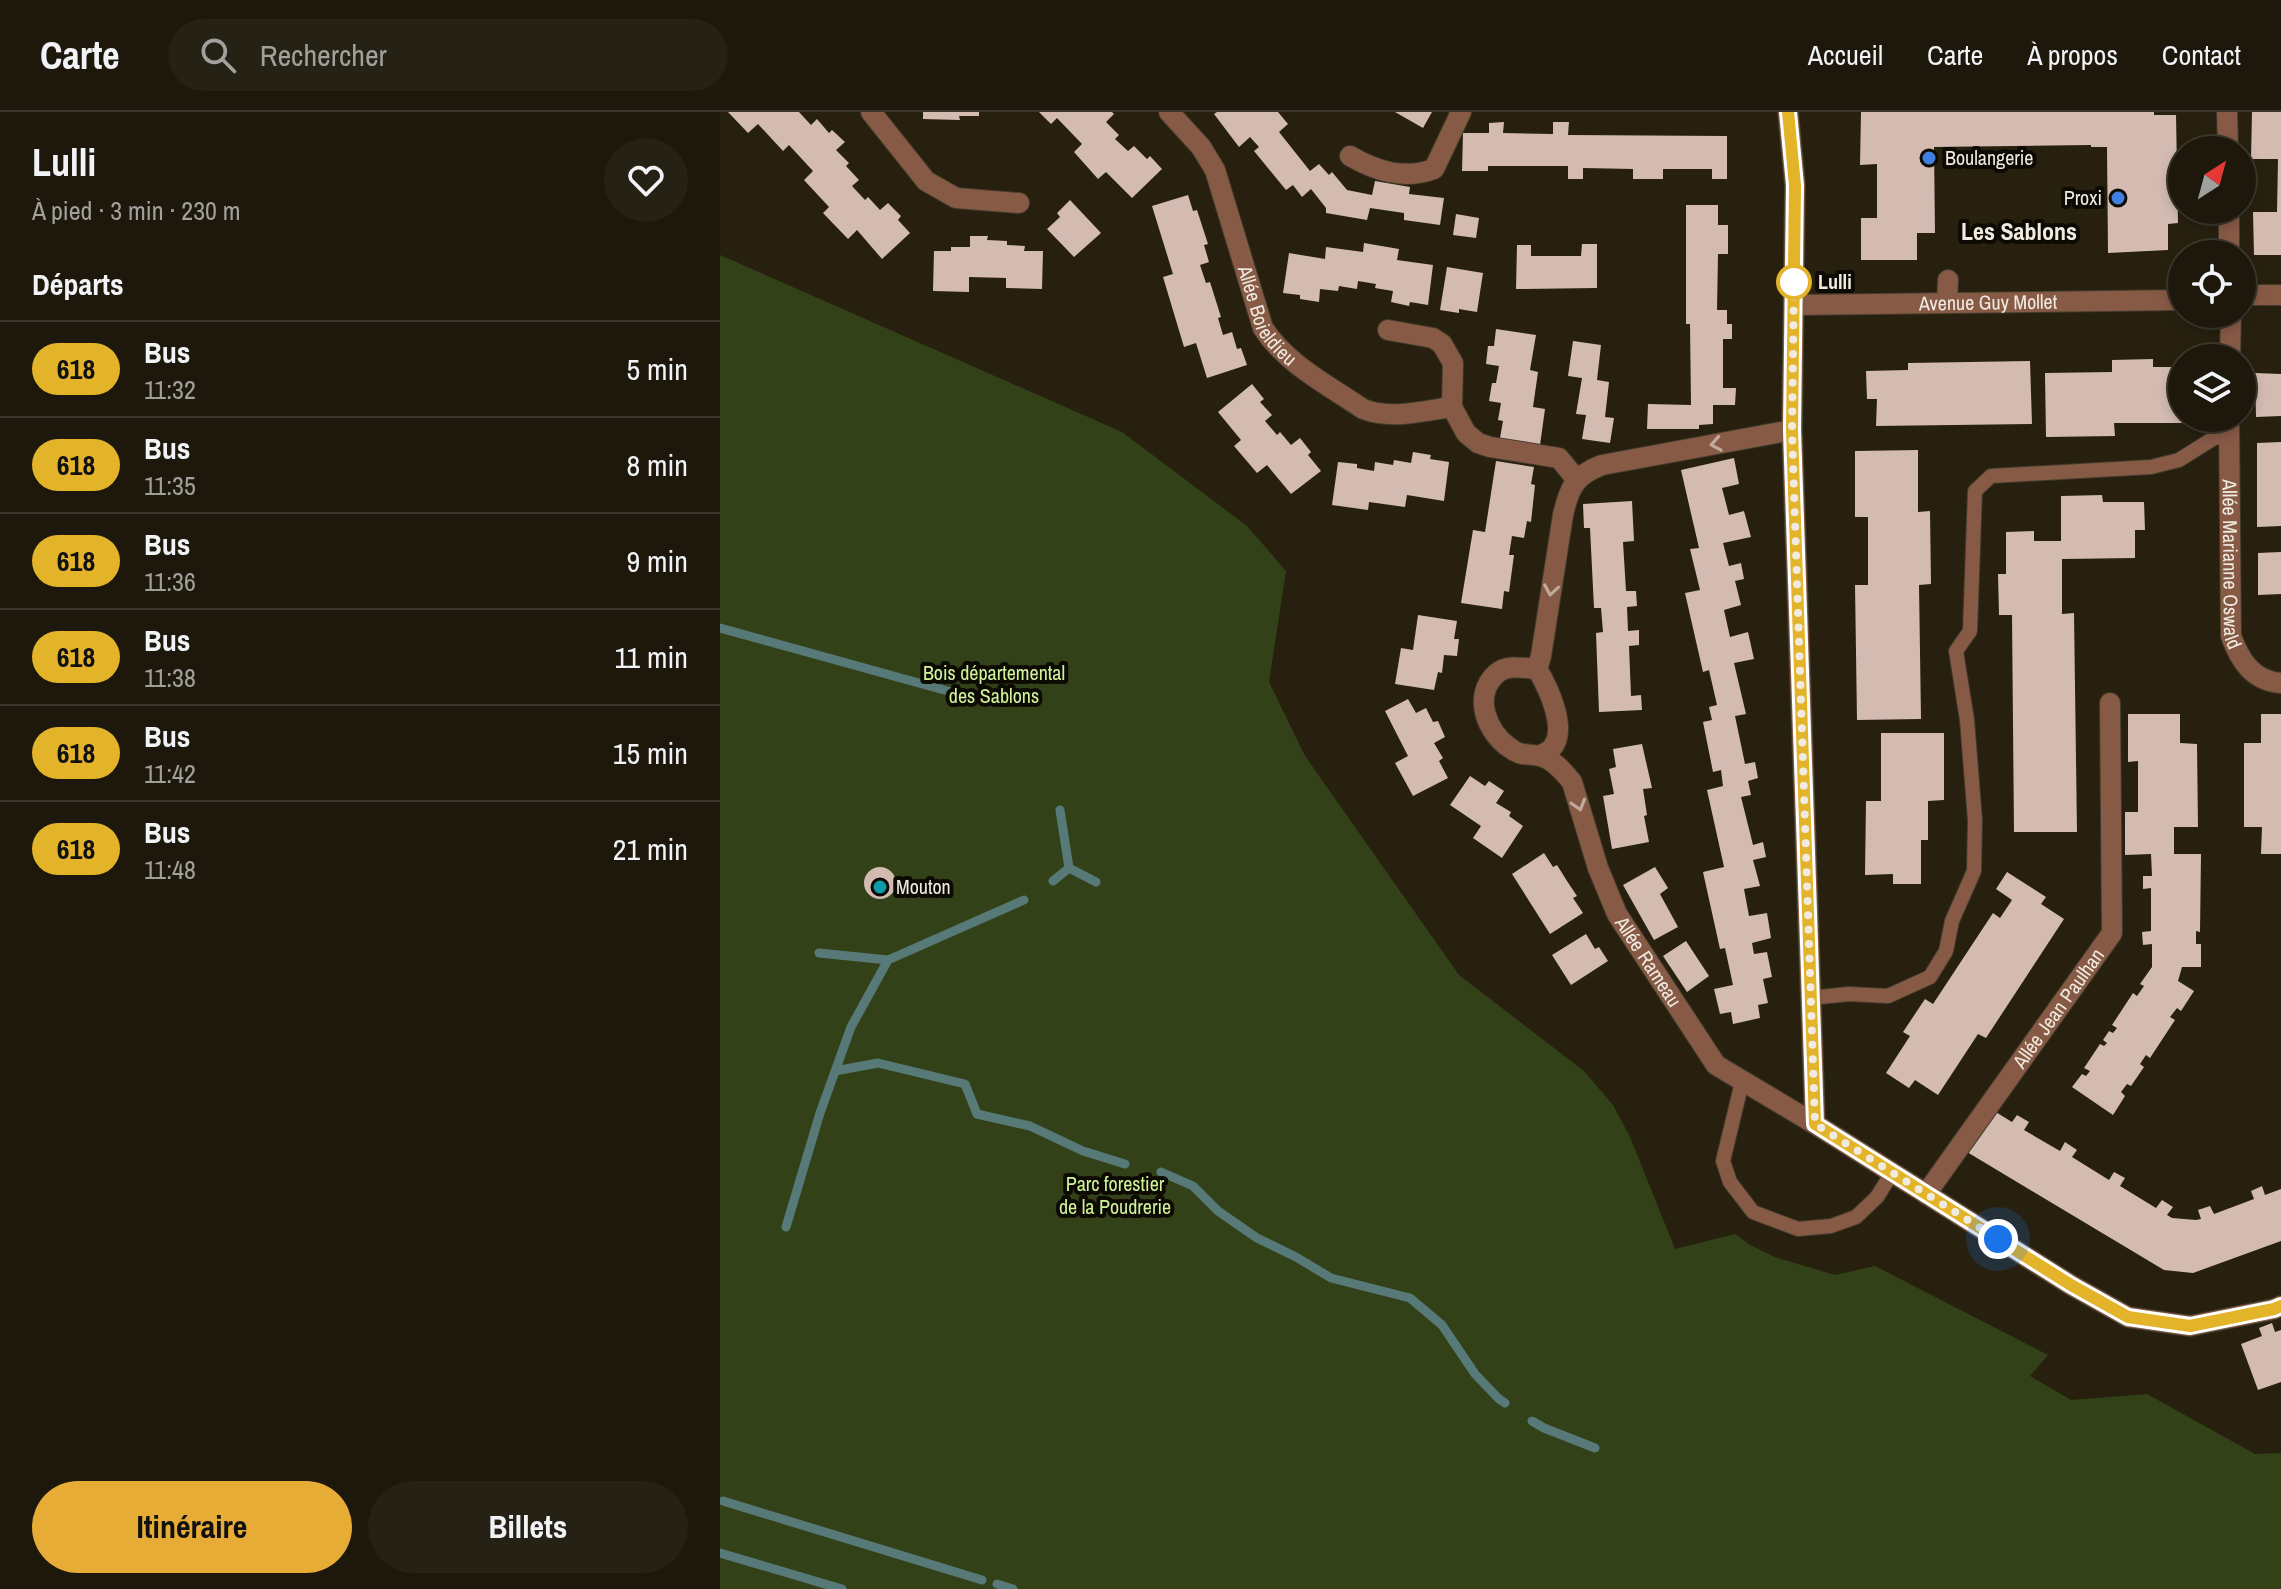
<!DOCTYPE html>
<html lang="fr">
<head>
<meta charset="utf-8">
<style>
  body { margin:0; font-family:"Archivo Narrow",sans-serif; background:#252114; color:#f1f3f6; height:100vh; display:flex; flex-direction:column; font-size:30px; white-space:nowrap }
  * { box-sizing:border-box; margin:0 }
  p { font-size:26px; color:#a0a09d }
  .icon { flex:none; width:44px; height:44px; fill:none; stroke:currentColor; stroke-width:2; stroke-linecap:round; stroke-linejoin:round }
  .map { position:relative; flex:1; overflow:hidden }
  .details { display:flex; flex-direction:column; background:#1d180b; width:720px }
  .details>* { flex:none }
  .badge { padding:0 16px; border-radius:26px; font-size:28px; line-height:52px }
  .needle { width:52px; rotate:36deg }
  .tools { position:absolute; left:1448px; top:24px; display:grid; gap:16px }
  .tools a { display:grid; place-items:center; width:88px; height:88px; border-radius:50%; background:#1d180b; box-shadow:0 4px 12px #0003,0 0 0 2px #3b372c; font-size:40px }
  .you { position:absolute; width:40px; height:40px; margin:-20px; border:6px solid #fff; border-radius:50%; background:#1a73e8; box-shadow:0 0 0 12px #1a73e833 }
  .map>.badge { position:absolute; translate:-50% -50%; box-shadow:0 0 0 4px #fff }
  h2 { padding:0 32px; font-size:30px; line-height:72px }
  .round { display:grid; place-items:center; flex:none; width:84px; height:84px; border-radius:42px; background:#252114 }
  .headline { display:flex; align-items:center; justify-content:space-between; height:136px; padding:0 32px }
  h1 { font-size:38px; font-weight:700; line-height:60px }
  .action { display:flex; gap:16px; margin-top:auto; padding:16px 32px }
  .action a { flex:1; height:92px; border-radius:48px; background:#e6ac36; color:#111; font-size:32px; font-weight:700; line-height:92px; text-align:center }
  .action a+a { background:#252114; color:#f1f3f6 }
  ul { padding:0; list-style:none }
  li { display:flex; align-items:center; gap:24px; height:96px; padding:0 32px; border-top:2px solid #3b372c }
  li div { flex:1 }
  li b { display:block; font-size:30px }
  li em { font-style:normal }
  li .badge { min-width:88px; font-weight:700; text-align:center }
  header { display:flex; align-items:center; gap:48px; box-sizing:border-box; height:112px; padding:0 40px; background:#1d180b; border-bottom:2px solid #3b372c }
  header strong { font-size:38px }
  nav { display:flex; gap:44px; margin-inline-start:auto; font-size:28px }
  .search { width:560px; height:72px; background:#252114; display:flex; align-items:center; gap:20px; box-sizing:border-box; padding:0 28px; border-radius:44px; color:#a0a09d; font-size:30px }
  main { display:flex; flex:1; min-height:0 }
  .map>svg:first-child { display:block }
  .green { fill:#334119 }
  .lines { fill:none; stroke-linecap:round; stroke-linejoin:round }
  .stream { stroke:#577a78; stroke-width:9 }
  .building { fill:#d3bbb2 }
  .lane-casing { stroke:#433c2c; stroke-width:16 }
  .street-casing { stroke:#433c2c; stroke-width:22 }
  .lane { stroke:#875a46; stroke-width:14 }
  .street { stroke:#875a46; stroke-width:20 }
  .oneway { stroke:#c1a99b }
  .line-casing { stroke:#fff; stroke-width:18 }
  .line { stroke:#e3b32a; stroke-width:12 }
  .walk { stroke:#f0eae0; stroke-width:8; stroke-dasharray:0 14.4 }
  .shop-dot { fill:#3f7fe0; stroke:#0d0a04; stroke-width:3 }
  .stop-dot { fill:#fff; stroke:#e3b32a; stroke-width:4 }
  .culture-dot { fill:#0f9aa8; stroke:#0d0a04; stroke-width:3 }
  .labels { text-anchor:middle; stroke-width:8; stroke-linejoin:round; paint-order:stroke }
  .poi-label { font-size:20px; fill:#f0eae0; stroke:#0d0a04; text-anchor:start }
  .stop-label { font-size:20px; font-weight:bold; fill:#f0eae0; stroke:#0d0a04; text-anchor:start }
  .street-label { font-size:20px; fill:#f0eae0; stroke:#0d0a04 }
  .park-label { font-size:20px; fill:#d1f39a; stroke:#0d0a04 }
  .quarter-label { font-size:24px; font-weight:bold; fill:#f0eae0; stroke:#0d0a04 }
</style>
</head>
<body>
<header>
<strong>Carte</strong>
<div class="search"><svg class="icon" aria-label="search" viewBox="0 0 24 24"><circle cx="10" cy="10" r="6"/><path d="M15 15l6 6"/></svg>Rechercher</div>
<nav><a>Accueil</a><a>Carte</a><a>À propos</a><a>Contact</a></nav>
</header>
<main>
<section class="details">
<div class="headline"><div><h1>Lulli</h1><p>À pied · 3 min · 230 m</p></div><a class="round"><svg class="icon" aria-label="heart" viewBox="0 0 24 24"><path d="M12 20l-8-8c-3-5 5-10 8-4 3-6 11-1 8 4z"/></svg></a></div>
<h2>Départs</h2>
<ul>
<li><span class="badge" style="background:#e3b32a;color:#111">618</span><div><b>Bus</b><p>11:32</p></div><em>5 min</em></li>
<li><span class="badge" style="background:#e3b32a;color:#111">618</span><div><b>Bus</b><p>11:35</p></div><em>8 min</em></li>
<li><span class="badge" style="background:#e3b32a;color:#111">618</span><div><b>Bus</b><p>11:36</p></div><em>9 min</em></li>
<li><span class="badge" style="background:#e3b32a;color:#111">618</span><div><b>Bus</b><p>11:38</p></div><em>11 min</em></li>
<li><span class="badge" style="background:#e3b32a;color:#111">618</span><div><b>Bus</b><p>11:42</p></div><em>15 min</em></li>
<li><span class="badge" style="background:#e3b32a;color:#111">618</span><div><b>Bus</b><p>11:48</p></div><em>21 min</em></li>
</ul>
<div class="action"><a>Itinéraire</a><a>Billets</a></div>
</section>
<div class="map">
<svg width="1561" height="1477" viewBox="0 0 1561 1477">
  <rect width="100%" height="100%" fill="#27200f"/>
  <path class="green" d="M 0,143 L 402,320 L 527,414 L 566,459 L 549,570 L 585,644 L 739,863 L 864,959 L 893,993 L 910,1025 L 955,1137 L 1015,1122 L 1030,1133 L 1055,1145 L 1115,1163 L 1155,1154 L 1328,1243 L 1310,1264 L 1351,1288 L 1427,1282 L 1535,1342 L 1561,1341 L 1561,1477 L 0,1477 Z"/>
  <g class="lines">
    <path class="stream" d="M 0,516 L 235,581
      M 349,756 L 376,770
      M 333,769 L 349,756 L 340,698
      M 99,841 L 168,848 L 304,788
      M 115,959 L 158,951 L 245,972 L 257,1002 L 310,1014 L 363,1039 L 405,1052
      M 441,1060 L 473,1074 L 498,1099 L 537,1126 L 576,1145 L 611,1166 L 690,1186 L 722,1213 L 755,1262 L 779,1287 L 785,1291
      M 66,1115 L 100,1001 L 131,915 L 168,848
      M 812,1309 L 824,1316 L 875,1336
      M 3,1389 L 262,1468
      M 0,1441 L 122,1477
      M 277,1472 L 293,1477"/>
  </g>
  <path class="building" d="M 8,0 L 79,0 L 91,13 L 97,7 L 109,21 L 112,18 L 125,30 L 116,38 L 129,51 L 126,54 L 139,68 L 132,74 L 145,88 L 148,85 L 160,98 L 168,91 L 181,104 L 178,108 L 190,121 L 162,147 L 137,118 L 128,127 L 103,101 L 109,95 L 84,68 L 93,59 L 69,33 L 63,39 L 38,12 L 28,21 Z
    M 203,0 L 259,0 L 259,4 L 239,4 L 240,8 L 203,7 Z
    M 319,0 L 392,0 L 394,2 L 386,10 L 399,23 L 395,27 L 408,39 L 414,34 L 427,47 L 430,44 L 442,57 L 412,86 L 386,60 L 378,67 L 354,40 L 362,32 L 337,6 L 331,12 Z
    M 497,0 L 558,0 L 568,12 L 559,20 L 590,59 L 599,52 L 609,63 L 612,60 L 627,78 L 652,83 L 655,69 L 690,75 L 689,82 L 724,86 L 720,113 L 684,108 L 684,101 L 650,96 L 647,108 L 606,101 L 606,96 L 591,77 L 582,85 L 573,73 L 566,78 L 534,39 L 539,35 L 530,25 L 519,35 L 494,2 Z
    M 675,0 L 712,0 L 703,16 Z
    M 1141,0 L 1434,0 L 1434,3 L 1456,3 L 1458,111 L 1448,112 L 1448,138 L 1388,141 L 1387,35 L 1371,35 L 1371,33 L 1214,35 L 1215,121 L 1197,121 L 1197,148 L 1141,148 L 1141,106 L 1157,106 L 1157,52 L 1140,53 Z
    M 1532,0 L 1561,0 L 1561,143 L 1534,143 L 1533,100 L 1557,100 L 1558,47 L 1531,47 Z
    M 784,10 L 783,21 L 833,22 L 833,10 L 849,10 L 848,23 L 1007,24 L 1007,67 L 992,67 L 992,57 L 943,57 L 943,67 L 913,67 L 913,57 L 863,56 L 863,67 L 848,67 L 848,54 L 768,54 L 768,59 L 742,59 L 743,21 L 769,21 L 769,11 Z
    M 468,83 L 473,99 L 477,98 L 488,132 L 484,133 L 489,150 L 480,153 L 486,171 L 490,170 L 501,205 L 498,206 L 503,223 L 512,220 L 517,237 L 521,236 L 527,253 L 487,266 L 476,231 L 464,235 L 443,165 L 453,162 L 432,94 Z
    M 350,88 L 381,121 L 354,145 L 327,117 L 340,105 L 337,101 Z
    M 966,93 L 998,93 L 998,113 L 1008,113 L 1008,142 L 998,142 L 997,198 L 1007,198 L 1007,212 L 1012,212 L 1012,227 L 1003,227 L 1003,276 L 1016,276 L 1015,293 L 993,293 L 993,312 L 979,313 L 979,317 L 927,317 L 928,292 L 971,293 L 970,212 L 966,212 Z
    M 736,102 L 759,106 L 756,126 L 733,123 Z
    M 250,124 L 268,124 L 267,128 L 287,129 L 287,133 L 305,134 L 304,139 L 323,139 L 322,177 L 286,176 L 286,166 L 249,165 L 249,180 L 213,179 L 214,139 L 231,139 L 231,135 L 250,135 Z
    M 644,131 L 679,137 L 677,148 L 713,153 L 708,193 L 690,190 L 689,194 L 671,190 L 673,179 L 655,176 L 656,172 L 638,169 L 637,177 L 619,174 L 618,179 L 600,177 L 599,190 L 580,187 L 580,183 L 563,181 L 569,141 L 605,147 L 606,135 L 643,140 Z
    M 862,132 L 877,132 L 877,176 L 796,177 L 797,133 L 811,133 L 811,144 L 861,144 Z
    M 727,155 L 763,161 L 757,200 L 739,197 L 739,201 L 720,198 Z
    M 776,217 L 816,223 L 810,258 L 818,260 L 813,295 L 825,297 L 820,333 L 780,326 L 783,309 L 778,308 L 781,291 L 769,289 L 772,271 L 776,271 L 779,254 L 766,252 L 768,234 L 774,234 Z
    M 853,229 L 881,233 L 877,268 L 889,270 L 885,305 L 894,306 L 890,331 L 862,327 L 866,303 L 856,302 L 862,266 L 848,264 Z
    M 1433,247 L 1433,255 L 1462,255 L 1462,306 L 1466,306 L 1466,311 L 1394,311 L 1395,324 L 1326,325 L 1325,261 L 1392,260 L 1392,248 Z
    M 1310,249 L 1312,312 L 1156,314 L 1157,287 L 1147,287 L 1146,259 L 1188,258 L 1188,251 Z
    M 1535,261 L 1561,262 L 1561,304 L 1536,305 Z
    M 532,272 L 544,287 L 540,290 L 552,303 L 545,309 L 557,323 L 560,320 L 571,333 L 580,326 L 591,340 L 588,343 L 601,359 L 571,382 L 547,353 L 537,361 L 514,334 L 521,328 L 498,300 Z
    M 1561,330 L 1561,414 L 1537,415 L 1537,331 Z
    M 1198,338 L 1198,400 L 1210,399 L 1211,472 L 1199,473 L 1201,607 L 1137,608 L 1135,473 L 1148,473 L 1148,405 L 1135,405 L 1135,339 Z
    M 693,340 L 711,343 L 710,347 L 729,350 L 724,389 L 687,383 L 685,395 L 649,390 L 648,398 L 612,393 L 618,350 L 637,352 L 637,356 L 654,359 L 655,350 L 673,353 L 674,348 L 691,351 Z
    M 1014,346 L 1019,372 L 1002,376 L 1009,403 L 1024,399 L 1031,425 L 1003,431 L 1009,454 L 1021,451 L 1024,467 L 1015,469 L 1021,493 L 1004,498 L 1010,525 L 1028,520 L 1034,547 L 1014,551 L 1026,602 L 1015,604 L 1025,652 L 1035,650 L 1038,666 L 1028,669 L 1031,683 L 1021,685 L 1033,733 L 1043,730 L 1046,745 L 1033,748 L 1040,774 L 1024,777 L 1029,804 L 1047,801 L 1051,826 L 1032,831 L 1034,842 L 1047,840 L 1052,865 L 1043,867 L 1048,891 L 1038,893 L 1040,906 L 1013,912 L 1011,900 L 1000,902 L 994,877 L 1013,873 L 1005,836 L 1000,837 L 983,760 L 1004,755 L 987,678 L 1003,674 L 1001,658 L 993,660 L 983,610 L 992,608 L 989,595 L 997,593 L 989,558 L 983,560 L 965,481 L 980,478 L 970,437 L 979,436 L 961,358 Z
    M 776,349 L 814,355 L 811,372 L 815,373 L 811,410 L 807,409 L 804,426 L 792,424 L 789,443 L 794,443 L 789,480 L 784,479 L 782,497 L 741,491 L 753,418 L 765,420 Z
    M 1382,383 L 1383,390 L 1424,390 L 1425,418 L 1415,418 L 1415,446 L 1342,447 L 1342,502 L 1354,501 L 1357,720 L 1294,720 L 1292,503 L 1279,503 L 1278,462 L 1286,462 L 1286,420 L 1314,419 L 1314,429 L 1341,429 L 1341,384 Z
    M 912,389 L 914,429 L 903,430 L 906,479 L 916,479 L 917,494 L 907,495 L 908,519 L 919,518 L 919,533 L 909,534 L 911,584 L 921,583 L 922,598 L 879,600 L 876,521 L 883,520 L 881,496 L 874,496 L 870,416 L 864,416 L 863,392 Z
    M 1561,440 L 1561,482 L 1538,483 L 1538,441 Z
    M 698,503 L 737,509 L 734,527 L 739,527 L 737,544 L 724,543 L 722,561 L 718,560 L 714,578 L 675,572 L 681,536 L 693,538 Z
    M 688,587 L 696,601 L 706,596 L 713,610 L 718,609 L 725,625 L 714,631 L 723,646 L 719,649 L 728,666 L 693,684 L 675,651 L 688,644 L 665,599 Z
    M 1408,602 L 1460,602 L 1460,631 L 1477,632 L 1478,715 L 1454,715 L 1454,742 L 1481,742 L 1480,820 L 1476,819 L 1476,832 L 1481,832 L 1481,855 L 1462,855 L 1458,869 L 1474,879 L 1461,899 L 1457,896 L 1450,905 L 1455,908 L 1430,946 L 1426,943 L 1420,952 L 1424,955 L 1411,974 L 1407,972 L 1401,980 L 1405,984 L 1393,1003 L 1352,975 L 1362,962 L 1366,964 L 1370,959 L 1364,956 L 1380,932 L 1384,934 L 1387,931 L 1383,928 L 1389,919 L 1393,921 L 1397,916 L 1392,913 L 1413,881 L 1417,884 L 1424,874 L 1420,872 L 1432,855 L 1432,832 L 1423,833 L 1422,820 L 1431,819 L 1431,776 L 1423,777 L 1423,764 L 1432,764 L 1431,742 L 1405,743 L 1405,700 L 1418,700 L 1418,649 L 1408,650 Z
    M 1541,602 L 1561,602 L 1561,742 L 1541,742 L 1542,715 L 1524,715 L 1524,631 L 1541,631 Z
    M 1161,621 L 1224,621 L 1224,688 L 1208,689 L 1208,728 L 1201,728 L 1201,772 L 1173,772 L 1173,762 L 1145,763 L 1146,689 L 1161,689 Z
    M 922,632 L 932,676 L 923,677 L 927,703 L 924,704 L 929,730 L 892,737 L 883,684 L 894,682 L 889,657 L 896,655 L 893,637 Z
    M 750,664 L 765,674 L 769,669 L 784,679 L 776,691 L 791,700 L 789,704 L 803,714 L 782,746 L 753,726 L 761,714 L 730,693 Z
    M 824,741 L 833,755 L 837,753 L 847,769 L 857,784 L 853,786 L 863,801 L 830,822 L 792,762 Z
    M144 771a16 16 0 1 1 32 0a16 16 0 1 1-32 0Z
    M 935,755 L 948,776 L 940,782 L 958,815 L 934,828 L 903,773 Z
    M 1287,760 L 1326,785 L 1321,792 L 1344,807 L 1266,926 L 1258,922 L 1218,983 L 1195,968 L 1189,976 L 1166,961 L 1190,924 L 1183,920 L 1205,887 L 1213,892 L 1273,801 L 1280,806 L 1292,788 L 1276,777 Z
    M 866,822 L 875,837 L 879,835 L 888,849 L 851,873 L 832,843 Z
    M 966,829 L 989,864 L 967,880 L 943,844 Z
    M 1274,999 L 1292,1010 L 1297,1003 L 1309,1010 L 1304,1018 L 1340,1039 L 1345,1030 L 1357,1038 L 1352,1045 L 1389,1068 L 1394,1060 L 1405,1066 L 1400,1074 L 1436,1096 L 1442,1088 L 1453,1095 L 1447,1103 L 1452,1106 L 1476,1108 L 1481,1107 L 1478,1098 L 1490,1094 L 1494,1102 L 1534,1087 L 1531,1079 L 1542,1074 L 1545,1083 L 1561,1077 L 1561,1129 L 1473,1161 L 1444,1158 L 1247,1040 Z
    M 1552,1211 L 1555,1220 L 1561,1218 L 1561,1270 L 1538,1278 L 1521,1232 L 1542,1224 L 1539,1216 Z"/>
  <g class="lines">
    <g class="lane-casing">
      <path id="lane" d="M 1090,886 L 1129,882 L 1168,884 L 1210,865 L 1226,839 L 1232,809 L 1254,759 L 1255,708 L 1247,608 L 1236,539 L 1250,519 L 1255,379 L 1271,364 L 1431,355 L 1459,348 L 1494,326 L 1508,324
        M 1022,970 L 1003,1049 L 1010,1070 L 1033,1100 L 1078,1117 L 1111,1114 L 1136,1105 L 1157,1085 L 1172,1061"/>
    </g>
    <g class="street-casing">
      <g id="street">
        <path d="M 151,0 L 206,69 L 236,86 L 299,91"/>
        <path id="s1" d="M 449,0 L 481,35 L 495,58 L 543,216 C 566,252 608,273 643,297 C 672,308 703,299 732,295"/>
        <path d="M 1068,0 L 1075,73 L 1072,318 L 1095,1012"/>
        <path d="M 1507,0 L 1508,38"/>
        <path d="M 630,44 C 656,59 684,68 714,57 L 741,0"/>
        <path d="M 1509,98 L 1509,142"/>
        <path d="M 1522,183 L 1561,183"/>
        <path d="M 1227,191 L 1228,168"/>
        <path id="s2" d="M 1074,193 L 1462,188"/>
        <path d="M 668,218 L 713,226 L 722,232 L 733,251 L 732,295 L 746,321 L 758,331 L 770,335 L 839,346 L 857,368"/>
        <path d="M 1510,246 L 1511,202"/>
        <path id="s3" d="M 1509,306 L 1511,524 C 1520,549 1533,569 1561,571"/>
        <path d="M 817,557 L 821,544 L 843,403 C 849,376 855,363 882,353 L 1072,318"/>
        <path id="s4" d="M 820,644 C 824,641 828,640 831,637 C 849,619 828,575 817,557 C 803,556 787,552 776,562 C 752,584 767,621 790,636 C 802,645 806,641 819,644 C 832,646 844,660 852,670 L 878,756 L 897,802 L 996,953 L 1095,1012 L 1351,1173 L 1408,1205 L 1470,1214 L 1554,1197 L 1561,1194"/>
        <path id="s5" d="M 1206,1082 L 1392,821 L 1390,591"/>
      </g>
    </g>
    <use href="#lane" class="lane"/>
    <use href="#street" class="street"/>
  </g>
  <defs><path id="oneway-chevron" d="M-2-3.5L2.5 0L-2 3.5" fill="none" stroke-width="1.6" stroke-linecap="round" stroke-linejoin="round" transform="scale(2)"/></defs>
  <g class="oneway">
    <use href="#oneway-chevron" transform="translate(996 332) rotate(170)"/>
    <use href="#oneway-chevron" transform="translate(831 478) rotate(99)"/>
    <use href="#oneway-chevron" transform="translate(859 693) rotate(73)"/>
  </g>
  <g class="lines">
    <g class="line-casing">
      <path id="line" d="M 1068,0 L 1075,73 L 1072,318 L 1095,1012 L 1351,1173 L 1408,1205 L 1470,1214 L 1554,1197 L 1561,1194"/>
    </g>
    <use href="#line" class="line"/>
    <path class="walk" d="M 1074,170 L 1072,318 L 1095,1012 L 1278,1127"/>
  </g>
  <g class="shop-dot">
    <circle cx="1209" cy="46" r="8"/>
    <circle cx="1398" cy="86" r="8"/>
  </g>
  <circle class="stop-dot" cx="1074" cy="170" r="16"/>
  <circle class="culture-dot" cx="160" cy="775" r="8"/>
  <g class="labels">
    <g class="poi-label">
      <text x="1225" y="53">Boulangerie</text>
      <text x="1382" y="93" text-anchor="end">Proxi</text>
      <text x="176" y="782">Mouton</text>
    </g>
    <g class="stop-label">
      <text x="1098" y="177">Lulli</text>
    </g>
    <g class="street-label">
      <text dy="7" stroke="none"><textPath href="#s2" startOffset="194">Avenue Guy Mollet</textPath></text>
      <text dy="7" stroke="none"><textPath href="#s1" startOffset="230">Allée Boieldieu</textPath></text>
      <text dy="7" stroke="none"><textPath href="#s3" startOffset="146">Allée Marianne Oswald</textPath></text>
      <text dy="7" stroke="none"><textPath href="#s4" startOffset="498">Allée Rameau</textPath></text>
      <text dy="7" stroke="none"><textPath href="#s5" startOffset="228">Allée Jean Paulhan</textPath></text>
    </g>
    <g class="park-label">
      <text x="274" y="568">Bois départemental<tspan x="274" dy="23">des Sablons</tspan></text>
      <text x="395" y="1079">Parc forestier<tspan x="395" dy="23">de la Poudrerie</tspan></text>
    </g>
    <g class="quarter-label">
      <text x="1299" y="128">Les Sablons</text>
    </g>
  </g>
</svg>
<div class="tools">
<a><svg class="needle" viewBox="-14 -14 28 28"><path d="M0-13l5 13h-10z" fill="#e53935"/><path d="M0 13l5-13h-10z" fill="#a0a09d"/></svg></a>
<a><svg class="icon" aria-label="locate" viewBox="0 0 24 24"><circle cx="12" cy="12" r="6"/><path d="M12 2v4M12 18v4M2 12h4M18 12h4"/></svg></a>
<a><svg class="icon" aria-label="layers" viewBox="0 0 24 24"><path d="M12 4l9 5-9 5-9-5zM3 14l9 5 9-5"/></svg></a>
</div>
<div class="you" style="left:1278px;top:1127px"></div>
</div>
</main>
</body>
</html>
